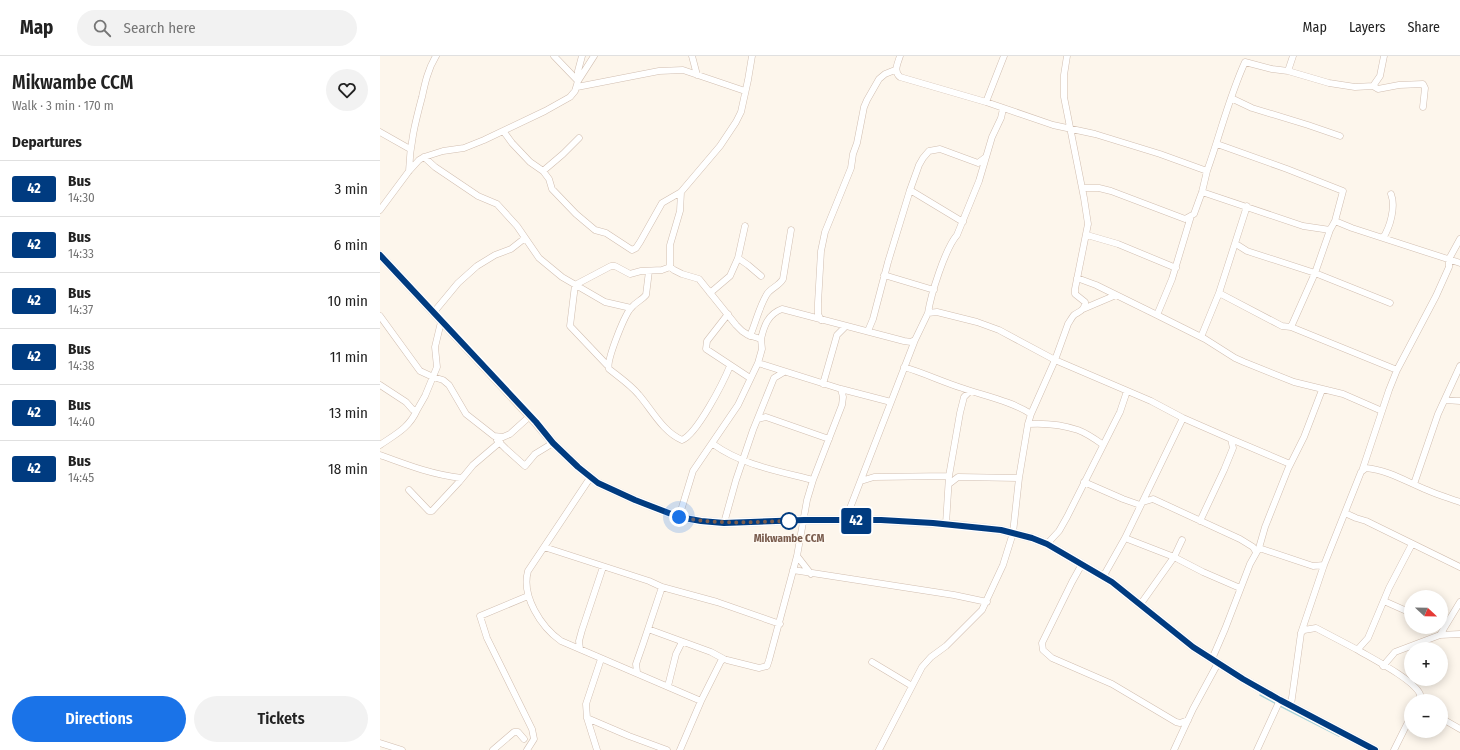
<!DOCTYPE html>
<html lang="en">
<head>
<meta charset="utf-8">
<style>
  body { margin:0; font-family:"Fira Sans Condensed",sans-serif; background:#f2f2f2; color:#222; height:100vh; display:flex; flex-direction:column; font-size:15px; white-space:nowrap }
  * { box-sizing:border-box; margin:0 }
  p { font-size:13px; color:#767676 }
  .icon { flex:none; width:22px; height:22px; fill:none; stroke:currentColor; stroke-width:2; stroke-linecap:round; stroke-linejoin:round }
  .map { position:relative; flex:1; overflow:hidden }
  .side { display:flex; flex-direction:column; background:#fff; width:380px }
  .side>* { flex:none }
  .badge { padding:0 8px; border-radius:3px; font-size:14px; line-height:26px }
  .needle { width:26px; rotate:112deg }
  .tools { position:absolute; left:1024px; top:534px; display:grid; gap:8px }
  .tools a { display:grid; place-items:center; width:44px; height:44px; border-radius:50%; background:#fff; box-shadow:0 2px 10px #0003; font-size:20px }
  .you { position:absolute; width:20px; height:20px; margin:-10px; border:3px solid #fff; border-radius:50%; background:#1a73e8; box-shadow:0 0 0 6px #1a73e833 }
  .map>.badge { position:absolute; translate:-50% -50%; box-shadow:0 0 0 2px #fff }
  h2 { padding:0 12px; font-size:15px; line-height:36px }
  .round { display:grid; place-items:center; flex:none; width:42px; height:42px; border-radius:21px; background:#f2f2f2 }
  .summary { display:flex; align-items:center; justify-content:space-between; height:68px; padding:0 12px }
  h1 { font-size:19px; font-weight:600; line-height:30px }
  .primary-button { display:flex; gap:8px; margin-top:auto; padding:8px 12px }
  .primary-button a { flex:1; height:46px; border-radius:24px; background:#1a73e8; color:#fff; font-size:16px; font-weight:600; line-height:46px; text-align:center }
  .primary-button a+a { background:#f2f2f2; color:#222 }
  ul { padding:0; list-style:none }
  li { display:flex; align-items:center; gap:12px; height:56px; padding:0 12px; border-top:1px solid #e0e0e0 }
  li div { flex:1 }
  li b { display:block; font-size:15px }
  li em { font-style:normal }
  li .badge { min-width:44px; font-weight:700; text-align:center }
  header { display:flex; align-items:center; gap:24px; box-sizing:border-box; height:56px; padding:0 20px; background:#fff; border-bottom:1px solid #e0e0e0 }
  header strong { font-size:19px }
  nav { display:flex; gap:22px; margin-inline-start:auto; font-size:14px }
  .search { width:280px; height:36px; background:#f2f2f2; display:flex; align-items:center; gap:10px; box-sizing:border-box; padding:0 14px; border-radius:22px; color:#767676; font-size:15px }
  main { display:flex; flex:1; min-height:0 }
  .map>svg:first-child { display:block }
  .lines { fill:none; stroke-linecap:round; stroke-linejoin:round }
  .stream { stroke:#a5d3da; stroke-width:1.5 }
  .minor-casing { stroke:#d1beb0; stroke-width:7 }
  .major-casing { stroke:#dad1cd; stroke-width:9 }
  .minor { stroke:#fff; stroke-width:6 }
  .major { stroke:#fbd9a5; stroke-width:8 }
  .line-casing { stroke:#fff; stroke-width:9 }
  .line { stroke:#003b80; stroke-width:6 }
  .walk { stroke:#7a5c4d; stroke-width:4; stroke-dasharray:0 7.2 }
  .stop-dot { fill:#fff; stroke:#003b80; stroke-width:2 }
  .labels { text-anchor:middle; stroke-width:3; stroke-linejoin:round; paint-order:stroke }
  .stop-label { font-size:11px; font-weight:bold; fill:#7a5c4d; stroke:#fffaf3 }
</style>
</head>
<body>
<header>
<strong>Map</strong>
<div class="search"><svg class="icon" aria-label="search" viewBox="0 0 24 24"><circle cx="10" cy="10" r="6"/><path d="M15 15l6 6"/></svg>Search here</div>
<nav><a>Map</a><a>Layers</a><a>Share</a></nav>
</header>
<main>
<section class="side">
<div class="summary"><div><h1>Mikwambe CCM</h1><p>Walk · 3 min · 170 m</p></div><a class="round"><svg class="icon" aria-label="heart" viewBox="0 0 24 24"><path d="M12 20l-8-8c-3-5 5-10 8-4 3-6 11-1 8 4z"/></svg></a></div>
<h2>Departures</h2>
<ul>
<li><span class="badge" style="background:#003b80;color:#fff">42</span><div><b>Bus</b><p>14:30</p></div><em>3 min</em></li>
<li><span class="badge" style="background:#003b80;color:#fff">42</span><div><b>Bus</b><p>14:33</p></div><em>6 min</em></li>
<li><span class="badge" style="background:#003b80;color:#fff">42</span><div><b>Bus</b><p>14:37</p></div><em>10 min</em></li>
<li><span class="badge" style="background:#003b80;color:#fff">42</span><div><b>Bus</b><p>14:38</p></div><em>11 min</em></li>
<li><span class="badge" style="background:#003b80;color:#fff">42</span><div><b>Bus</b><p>14:40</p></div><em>13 min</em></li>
<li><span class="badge" style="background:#003b80;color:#fff">42</span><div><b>Bus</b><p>14:45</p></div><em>18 min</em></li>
</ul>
<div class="primary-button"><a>Directions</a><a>Tickets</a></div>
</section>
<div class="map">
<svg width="1080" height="694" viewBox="0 0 1080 694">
  <rect width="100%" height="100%" fill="#fdf6ec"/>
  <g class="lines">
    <path class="stream" d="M 880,639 L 897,648
      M 900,650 L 959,680"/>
    <g class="minor-casing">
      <path id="minor" d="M 174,0 L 198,25
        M 312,0 L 317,19
        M 520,0 C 518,7 513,15 520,21 L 606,46 L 673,69 L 715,78 L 780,98 L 827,115 C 840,79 849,41 865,6 L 892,13 L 908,15 L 913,0
        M 908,15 L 949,27 L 975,31 L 993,30 L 998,33 L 1019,29 L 1043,28 L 1045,32 L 1043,51
        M 198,25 L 198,15 L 202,0
        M 993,30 L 1000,20 L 1004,0
        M 197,31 L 279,15 L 303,14 L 365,35
        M 851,42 L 872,52 L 928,69 L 960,80
        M 606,46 L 624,0
        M 0,76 L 30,93
        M 124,76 L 132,87 L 150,106 L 163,115 L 169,123 L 172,133 L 196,158 L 215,174 L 226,177 L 252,194 L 256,192 L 260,186 L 282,147 L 301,136
        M 837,88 L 907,113 L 963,135 L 955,165
        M 44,101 L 55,111 L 98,140 L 117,148 L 137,170 L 159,202 L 182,221 L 225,246 L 251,252
        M 29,115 C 30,88 35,67 42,41 C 45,27 48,13 56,0
        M 163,115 L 183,98 L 199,82
        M 702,132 L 719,132 L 731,135 L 805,163 L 814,158 L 822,136 L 827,115
        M 530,134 L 583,166
        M 822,136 L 923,170 L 950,174
        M 0,154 L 29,115 L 39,104 L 44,101 L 63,95 L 84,92 L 104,84 L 165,55 L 190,41 L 195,35 L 198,25 L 214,0
        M 707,179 L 738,188 L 796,212
        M 1003,182 C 1010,171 1016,151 1011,138
        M 856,188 L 867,195 L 935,217 L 1010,247
        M 358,202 L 368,209 L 381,220
        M 269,215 L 266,239 C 262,244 256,246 252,251 C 245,257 226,305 229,313 C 239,321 251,329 259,339 C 272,354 283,376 302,384 C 317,378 343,327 350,310
        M 504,219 L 554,234
        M 697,222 L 716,229 L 777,259 L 825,283 L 855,302 L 864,306 L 914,326 L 963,338 L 1002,355
        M 330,237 L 350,220 L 358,202 L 365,170
        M 839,237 L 902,270 L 911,271 L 1017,314
        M 703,253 L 736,239
        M 54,256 L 78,227 L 97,210 L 115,199 L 131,193 L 145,182
        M 548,257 C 551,238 565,193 577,179 L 599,125 L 612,81 L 621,62 L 623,53
        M 348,258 L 327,285 L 326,293 L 370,322
        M 777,259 L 792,223 L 811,160
        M 0,260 L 40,315 L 53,321 L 63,324 L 69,329 L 86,358 L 114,380 L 123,381 L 130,378 L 150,360
        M 441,264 L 438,258 L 438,247 L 441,195 L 445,176 L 471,112 L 473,98 L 477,87 L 484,51 L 487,44 L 499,23 L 505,18 L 515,14
        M 911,271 L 935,217 L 950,174 L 955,165 L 972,172 L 1080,207
        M 488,275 L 493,263 L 508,206 L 530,134 L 539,109 L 543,102 L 549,95 L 560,93 L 598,107 L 606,101
        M 370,280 C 376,266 379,251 387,238 C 391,232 399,230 403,223 L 411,174
        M 821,281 L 839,237 L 867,150
        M 381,283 C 384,270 388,258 402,253 L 524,285 L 531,286 L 535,284
        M 378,307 L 461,333 L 511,346
        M 227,309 L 190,270 L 195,229 L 231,210 L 235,210 L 250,218 L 261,215 L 282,214 L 290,211
        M 524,311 C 544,317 563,326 582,332 C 605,340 631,345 651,358
        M 443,328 L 457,279 L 466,270
        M 0,329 L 26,346 L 33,354 L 37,354 L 45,340 L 57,311 L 55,291 L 61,266
        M 1065,344 L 1080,345
        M 378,363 L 386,361 L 449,383
        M 648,368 C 664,367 683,369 698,374 C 706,377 715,383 722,388
        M 851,383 L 910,408
        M 117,384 L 126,393 L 145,410 L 155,398 L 173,387
        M 333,388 C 362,409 398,415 433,424
        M 0,389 C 16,378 29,372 37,354
        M 0,399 C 27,409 53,419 82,422
        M 982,415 L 1009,334 L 1017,314 L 1056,240 L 1069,211 L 1069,203 L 1080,183
        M 210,422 L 148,515 C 141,540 161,571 181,585 L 321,645
        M 481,425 L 494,421 L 569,420
        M 704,426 L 743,443 L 760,449
        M 569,428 L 578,421 L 639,422
        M 1034,428 L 1058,358 L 1080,310
        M 29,434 L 49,455 L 52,455 L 79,426 L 93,409 L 120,386
        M 763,446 L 773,443 L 860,483 L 873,491 L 876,496
        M 965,457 L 976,462 L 986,465 L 1080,511
        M 299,461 L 313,415 L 358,349 L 378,307 L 382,293 L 381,283 L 368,279 L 362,275 L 356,269 L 319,223 L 302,218 L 294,214 L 290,211 L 290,189 L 300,155 L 301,136 L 340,90 L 356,66 L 361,56 L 368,24 L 372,0
        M 465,465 L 535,284 L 548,257 L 557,256 L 597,266 L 619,274 L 675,304 L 771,345 L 803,362 L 851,383 L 853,392 L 844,414 L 820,465
        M 344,467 L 356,424 L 373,374 L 394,322 L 404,316
        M 566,468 L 569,420 L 580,357 L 584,341 L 590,335
        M 745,482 L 794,501 L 823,516 L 860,532
        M 667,488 L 679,475 L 687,461 L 740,356 L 747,335
        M 164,491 L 269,525 L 282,531 L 337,546 L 400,568
        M 879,492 L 933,510 L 944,509
        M 417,500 L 431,518
        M 702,508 L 692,526 L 662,587 L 663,594 L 672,602 L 732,628 L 796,666 L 800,667 L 808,664
        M 413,514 L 574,539 L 607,546
        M 723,521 L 745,482 L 803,362
        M 1004,545 L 1031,557
        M 760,549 L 794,501 L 802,484
        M 268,573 L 331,596 L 344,603
        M 921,577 L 924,574 L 936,572 L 976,593 L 979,592 L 988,582 L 1009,532 L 1032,488
        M 1060,579 L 1080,546
        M 200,593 L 199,585 L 202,574 L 223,511
        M 976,593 C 991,602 1033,623 1040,638 L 1039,645
        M 832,603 L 845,573 L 870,508 L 879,492 L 885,471 L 908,413 L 924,381 L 942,334
        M 492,606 L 532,630
        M 1003,610 L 1015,596 L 1060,579 L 1080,578
        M 257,616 L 256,608 L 263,588 L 282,531
        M 288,630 L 296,598 L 302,586
        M 911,649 L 921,577 L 944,509 L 981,416 L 986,412 C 1008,414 1027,426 1047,434 C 1058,439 1069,442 1080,446
        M 207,662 L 249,680 L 287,694
        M 1061,662 L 1080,673
        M 0,687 L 22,694
        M 113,694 L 134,676 L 138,676 L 144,683
        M 147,694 L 154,683 L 152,673 L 107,582 L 100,560 L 148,540
        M 217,694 L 207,662 L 206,648 L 221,603
        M 300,694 L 321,645 L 341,605 L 344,603 L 347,604 L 379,612 L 387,610 L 389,604 L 417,500 L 427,444 L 433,424 L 462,349 L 463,341 L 461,333
        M 499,694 L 542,611 L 551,601 L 566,590 L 602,554 L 623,509 L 633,477 L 639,422 L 648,368 L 651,358 L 675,304 L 688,268 C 690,265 692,261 694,259 C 700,255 705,254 705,246 L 695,238 L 695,233 L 708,168 L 704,142 L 684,41 L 684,19 L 687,0
        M 794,694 L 813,653 L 838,607
        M 877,694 L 900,644
        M 1014,694 L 1031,660"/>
    </g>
    <g class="major-casing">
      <path id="major" d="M 0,199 L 156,367 L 173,387 L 198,411 L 218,427 L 255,444 L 299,461 L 321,465 L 344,467 L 424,464 L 501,464 L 566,468 L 621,474 L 652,482 L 667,488 L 732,526 L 813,591 L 863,623 L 900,644 L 995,694"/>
    </g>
    <use href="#minor" class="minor"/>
    <use href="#major" class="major"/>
  </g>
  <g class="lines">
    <g class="line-casing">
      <path id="line" d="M 0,199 L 156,366 L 173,387 L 198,411 L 218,427 L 255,444 L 299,461 L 321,465 L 344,467 L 424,464 L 501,464 L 553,467 L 621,474 L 652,482 L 667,488 L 732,526 L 813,591 L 863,623 L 900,644 L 995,694"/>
    </g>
    <use href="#line" class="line"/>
    <path class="walk" d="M 299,461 C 337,469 371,466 409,465"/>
  </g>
  <circle class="stop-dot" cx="409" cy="465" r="8"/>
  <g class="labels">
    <g class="stop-label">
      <text x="409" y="486">Mikwambe CCM</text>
    </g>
  </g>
</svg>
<div class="tools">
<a><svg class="needle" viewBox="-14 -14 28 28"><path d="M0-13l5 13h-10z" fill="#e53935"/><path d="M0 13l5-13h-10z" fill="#767676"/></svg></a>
<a>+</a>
<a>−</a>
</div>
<div class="you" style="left:299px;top:461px"></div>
<b class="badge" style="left:476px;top:465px;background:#003b80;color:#fff">42</b>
</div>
</main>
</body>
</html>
